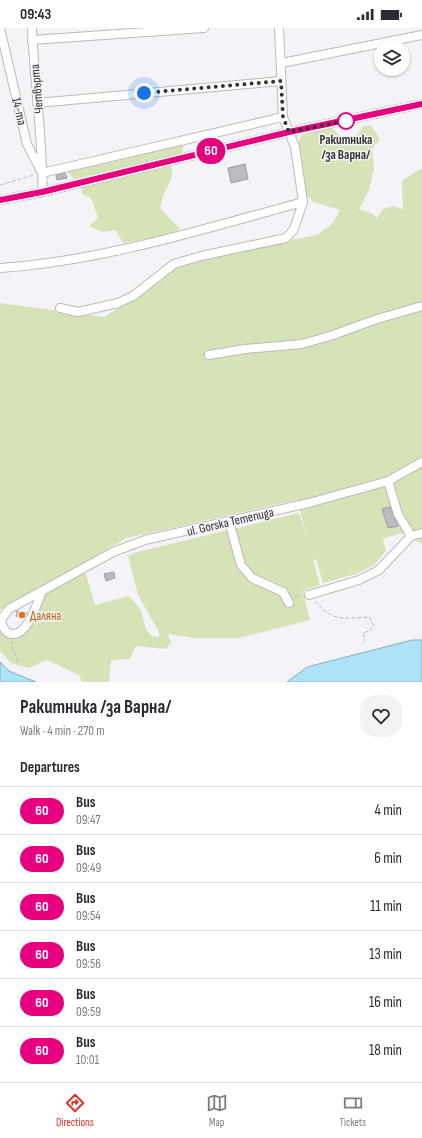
<!DOCTYPE html>
<html lang="en">
<head>
<meta charset="utf-8">
<style>
  body { margin:0; font-family:"Sofia Sans Condensed",sans-serif; background:#f2f2f3; color:#2b2b33; height:100vh; display:flex; flex-direction:column; font-size:15px; white-space:nowrap }
  * { box-sizing:border-box; margin:0 }
  p { font-size:13px; color:#7c7c81 }
  .icon { flex:none; width:22px; height:22px; fill:none; stroke:currentColor; stroke-width:2; stroke-linecap:round; stroke-linejoin:round }
  .map { position:relative; height:654px; overflow:hidden }
  .panel { display:flex; flex-direction:column; background:#fff; flex:1 }
  .panel>* { flex:none }
  .badge { padding:0 8px; border-radius:13px; font-size:14px; line-height:26px }
  .fabs { position:absolute; left:374px; top:12px; display:grid; gap:8px }
  .fabs a { display:grid; place-items:center; width:36px; height:36px; border-radius:50%; background:#fff; box-shadow:0 1px 3px #0004; font-size:20px }
  .you { position:absolute; width:20px; height:20px; margin:-10px; border:3px solid #fff; border-radius:50%; background:#1a73e8; box-shadow:0 0 0 6px #1a73e833 }
  .map>.badge { position:absolute; translate:-50% -50%; box-shadow:0 0 0 2px #fff }
  h2 { padding:0 20px; font-size:15px; line-height:36px }
  .round { display:grid; place-items:center; flex:none; width:42px; height:42px; border-radius:16px; background:#f2f2f3 }
  .head { display:flex; align-items:center; justify-content:space-between; height:68px; padding:0 20px }
  h1 { font-size:19px; font-weight:700; line-height:30px }
  ul { padding:0; list-style:none }
  li { display:flex; align-items:center; gap:12px; height:48px; padding:0 20px; border-top:1px solid #e1e1e2 }
  li div { flex:1 }
  li b { display:block; font-size:15px }
  li em { font-style:normal }
  li .badge { min-width:44px; font-weight:700; text-align:center }
  .status { display:flex; justify-content:space-between; align-items:center; height:28px; padding:0 20px; background:#fff; direction:ltr }
  .status svg { height:11px; fill:currentColor }
  .tabs { display:flex; justify-content:space-around; align-items:center; height:56px; border-top:1px solid #e1e1e2; background:#fff; font-size:11px; color:#7c7c81 }
  .tabs a { display:grid; justify-items:center; gap:2px }
  .tabs .active { color:#d93025 }
  .map>svg:first-child { display:block }
  .green { fill:#d6e3b7 }
  .water { fill:#ade3f6; stroke:#88aebc }
  .building { fill:#bcbcc0; stroke:#9c9ca0 }
  .lines { fill:none; stroke-linecap:round; stroke-linejoin:round }
  .minor-casing { stroke:#bababe; stroke-width:10 }
  .path { stroke:#bababd; stroke-width:1; stroke-dasharray:4 2; stroke-linecap:butt }
  .minor { stroke:#fff; stroke-width:8 }
  .line-casing { stroke:#fff; stroke-width:9 }
  .line { stroke:#e6007e; stroke-width:6 }
  .walk { stroke:#333334; stroke-width:4; stroke-dasharray:0 7.2 }
  .stop-dot { fill:#fff; stroke:#e6007e; stroke-width:2 }
  .food-dot { fill:#e8710a; stroke:#f4f4f8; stroke-width:1.5 }
  .labels { text-anchor:middle; stroke-width:3; stroke-linejoin:round; paint-order:stroke }
  .street-label { font-size:13px; fill:#333334; stroke:#f4f4f8 }
  .stop-label { font-size:13px; font-weight:bold; fill:#333334; stroke:#f4f4f8 }
  .food-label { font-size:13px; fill:#c56008; stroke:#f4f4f8; text-anchor:start }
</style>
</head>
<body>
<div class="status"><b>09:43</b><svg viewBox="0 0 49 12"><path d="M0 12V9h3v3zM5 12V6h3v6zM10 12V3h3v9zM15 12V0h3v12zM26 1h20v11H26zM47 4h2v5h-2z"/></svg></div>
<div class="map">
<svg width="422" height="654" viewBox="0 0 422 654">
  <rect width="100%" height="100%" fill="#f4f4f8"/>
  <path class="green" d="M 364,98 L 371,98 L 380,111 L 372,121 L 374,140 L 369,162 L 359,181 L 373,186 L 377,190 L 383,181 L 394,178 L 403,182 L 402,153 L 422,140 L 422,516 L 401,505 L 383,511 L 386,523 L 374,537 L 356,546 L 323,555 L 316,531 L 313,532 L 320,557 L 303,563 L 310,592 L 239,610 L 195,610 L 168,606 L 171,614 L 166,621 L 136,618 L 130,631 L 111,632 L 109,654 L 82,654 L 79,647 L 47,632 L 29,640 L 11,635 L 0,623 L 0,600 L 4,606 L 15,611 L 26,605 L 36,586 L 45,565 L 85,543 L 95,577 L 129,568 C 133,573 139,578 141,583 C 146,595 143,608 159,609 L 159,604 L 138,567 L 128,528 L 133,525 L 299,485 L 307,508 L 297,472 L 127,510 L 0,582 L 0,275 L 105,289 L 176,238 L 228,224 L 317,207 L 333,195 L 340,182 L 314,174 L 303,165 C 302,154 293,115 302,108 C 308,103 324,101 331,99 L 338,106 L 351,113 Z
    M 178,116 L 183,118 L 182,126 L 74,151 L 66,143 Z
    M 171,137 C 175,150 168,156 163,168 C 162,172 161,176 160,180 L 180,201 L 167,208 L 123,215 L 116,202 L 102,204 L 89,198 L 98,190 L 91,170 L 82,166 L 82,158 Z"/>
  <path class="water" d="M 412,612 L 422,612 L 422,654 L 287,654 L 307,639 Z
    M 0,634 L 9,643 L 36,654 L 0,654 Z"/>
  <path class="building" d="M 245,136 L 248,151 L 231,155 L 228,140 Z
    M 65,145 L 67,150 L 57,152 L 56,147 Z
    M 390,479 L 398,498 L 388,500 L 382,481 Z
    M 114,544 L 115,550 L 106,553 L 104,546 Z
    M 17,583 L 27,585 L 27,586 L 25,590 L 16,588 Z"/>
  <g class="lines">
    <g class="minor-casing">
      <path id="minor" d="M 0,0 L 27,116 L 42,145 L 43,164
        M 32,0 C 34,48 41,96 42,145 L 283,89
        M 32,12 L 204,0
        M 282,35 L 422,7
        M 37,75 L 281,53
        M 0,172 L 43,164 L 289,104 L 422,76
        M 0,240 C 103,233 203,201 303,174 L 295,119 L 283,89 L 279,0
        M 60,280 L 78,284 L 118,275 L 133,268 L 174,236 L 201,228 L 286,210 L 294,201 L 303,174
        M 209,327 L 245,321 L 302,316 L 333,307 L 377,291 L 422,278
        M 388,453 L 398,486 L 411,508
        M 229,493 L 241,537 L 252,550 L 283,564 L 289,575
        M 42,563 C 37,575 29,605 14,606 C 7,607 4,601 1,595 L 3,589 L 9,581 L 113,524 L 145,512 L 309,475 L 388,453 L 422,434
        M 309,567 L 359,552 L 379,542 L 411,508 L 422,505"/>
    </g>
    <path class="path" d="M 0,157 L 34,147
      M 295,569 L 301,568
      M 315,573 C 332,593 342,591 366,589 L 370,590 L 374,598 L 369,603 L 363,605 L 365,613
      M 12,613 L 12,619 L 18,634"/>
    <use href="#minor" class="minor"/>
  </g>
  <g class="lines">
    <g class="line-casing">
      <path id="line" d="M 0,172 L 42,164 L 289,104 L 422,76"/>
    </g>
    <use href="#line" class="line"/>
    <path class="walk" d="M 144,65 L 281,53 L 283,89 L 289,104 L 350,92 L 346,93"/>
  </g>
  <circle class="stop-dot" cx="346" cy="93" r="8"/>
  <circle class="food-dot" cx="22" cy="587" r="4"/>
  <g class="labels">
    <g class="street-label">
      <text transform="translate(36 61) rotate(-95)" y="5">Четвърта</text>
      <text transform="translate(20 83) rotate(77)" y="5">14-та</text>
      <text transform="translate(230 493) rotate(-13)" y="5">ul. Gorska Temenuga</text>
    </g>
    <g class="stop-label">
      <text x="346" y="116">Ракитника<tspan x="346" dy="15">/за Варна/</tspan></text>
    </g>
    <g class="food-label">
      <text x="30" y="592">Даляна</text>
    </g>
  </g>
</svg>
<div class="fabs">
<a><svg class="icon" aria-label="layers" viewBox="0 0 24 24"><path d="M12 4l9 5-9 5-9-5zM3 14l9 5 9-5"/></svg></a>
</div>
<div class="you" style="left:144px;top:65px"></div>
<b class="badge" style="left:211px;top:123px;background:#e6007e;color:#fff">60</b>
</div>
<section class="panel">
<div class="head"><div><h1>Ракитника /за Варна/</h1><p>Walk · 4 min · 270 m</p></div><a class="round"><svg class="icon" aria-label="heart" viewBox="0 0 24 24"><path d="M12 20l-8-8c-3-5 5-10 8-4 3-6 11-1 8 4z"/></svg></a></div>
<h2>Departures</h2>
<ul>
<li><span class="badge" style="background:#e6007e;color:#fff">60</span><div><b>Bus</b><p>09:47</p></div><em>4 min</em></li>
<li><span class="badge" style="background:#e6007e;color:#fff">60</span><div><b>Bus</b><p>09:49</p></div><em>6 min</em></li>
<li><span class="badge" style="background:#e6007e;color:#fff">60</span><div><b>Bus</b><p>09:54</p></div><em>11 min</em></li>
<li><span class="badge" style="background:#e6007e;color:#fff">60</span><div><b>Bus</b><p>09:56</p></div><em>13 min</em></li>
<li><span class="badge" style="background:#e6007e;color:#fff">60</span><div><b>Bus</b><p>09:59</p></div><em>16 min</em></li>
<li><span class="badge" style="background:#e6007e;color:#fff">60</span><div><b>Bus</b><p>10:01</p></div><em>18 min</em></li>
</ul>
</section>
<nav class="tabs">
<a class="active"><svg class="icon" aria-label="directions" viewBox="0 0 24 24"><path d="M12 3l9 9-9 9-9-9zM9 14v-3h6M13 9l2 2-2 2"/></svg>Directions</a>
<a><svg class="icon" aria-label="map" viewBox="0 0 24 24"><path d="M3 6l6-2 6 2 6-2v14l-6 2-6-2-6 2zM9 4v14M15 6v14"/></svg>Map</a>
<a><svg class="icon" aria-label="tickets" viewBox="0 0 24 24"><path d="M3 7h18v10H3zM15 7v10"/></svg>Tickets</a>
</nav>
</body>
</html>
